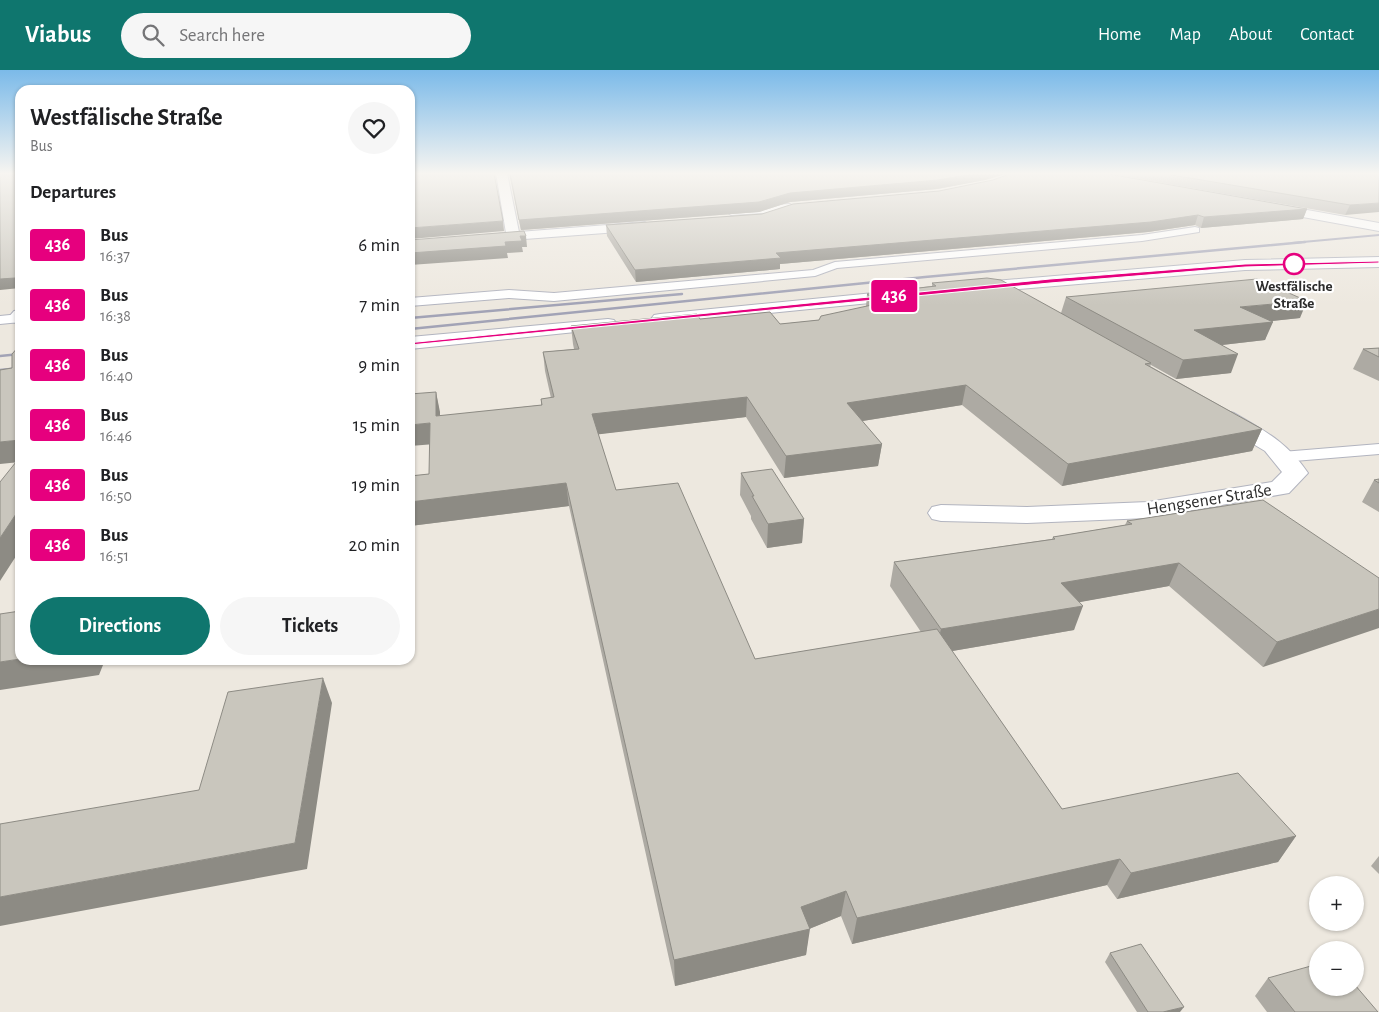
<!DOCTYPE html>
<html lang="en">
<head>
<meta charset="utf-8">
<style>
  body { margin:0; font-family:"Alegreya Sans",sans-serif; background:#f6f6f6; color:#202124; height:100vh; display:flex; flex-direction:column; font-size:19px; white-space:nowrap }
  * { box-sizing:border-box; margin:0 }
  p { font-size:16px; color:#757577 }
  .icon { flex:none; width:28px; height:28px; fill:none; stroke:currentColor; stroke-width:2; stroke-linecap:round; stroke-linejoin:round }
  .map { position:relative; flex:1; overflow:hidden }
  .side { position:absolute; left:15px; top:15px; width:400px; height:580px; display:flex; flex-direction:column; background:#fff; border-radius:15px; box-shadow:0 1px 4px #0004 }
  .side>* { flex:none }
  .badge { padding:0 10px; border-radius:4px; font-size:18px; line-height:32px }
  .buttons { position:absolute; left:1309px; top:806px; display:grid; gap:10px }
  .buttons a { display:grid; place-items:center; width:55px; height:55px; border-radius:50%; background:#fff; box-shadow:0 1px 4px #0004; font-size:25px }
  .map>.badge { position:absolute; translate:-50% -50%; box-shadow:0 0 0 2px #fff }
  h2 { padding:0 15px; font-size:19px; line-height:45px }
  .round { display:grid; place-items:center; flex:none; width:52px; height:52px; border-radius:26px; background:#f6f6f6 }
  .headline { display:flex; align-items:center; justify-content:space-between; height:85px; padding:0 15px }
  h1 { font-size:24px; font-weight:600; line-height:38px }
  .button { display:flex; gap:10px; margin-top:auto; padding:10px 15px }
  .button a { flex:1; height:58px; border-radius:30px; background:#0f766e; color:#fff; font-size:20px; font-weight:600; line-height:58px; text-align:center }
  .button a+a { background:#f6f6f6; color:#202124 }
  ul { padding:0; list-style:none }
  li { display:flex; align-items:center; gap:15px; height:60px; padding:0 15px }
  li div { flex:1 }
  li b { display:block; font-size:19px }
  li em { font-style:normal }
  li .badge { min-width:55px; font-weight:700; text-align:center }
  header { display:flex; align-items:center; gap:30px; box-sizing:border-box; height:70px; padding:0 25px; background:#0f766e; color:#fff }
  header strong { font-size:24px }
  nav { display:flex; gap:28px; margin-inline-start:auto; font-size:18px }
  .search { width:350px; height:45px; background:#f6f6f6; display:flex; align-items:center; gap:12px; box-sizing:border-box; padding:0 18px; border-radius:28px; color:#757577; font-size:19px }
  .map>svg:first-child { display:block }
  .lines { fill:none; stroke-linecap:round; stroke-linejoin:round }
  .service-casing { stroke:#b2b4bf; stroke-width:2 }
  .minor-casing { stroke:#b2b4bf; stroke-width:2 }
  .secondary-casing { stroke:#b2b4bf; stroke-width:2 }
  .service { fill:#fff; fill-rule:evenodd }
  .minor { fill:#fff; fill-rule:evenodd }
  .secondary { fill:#fff; fill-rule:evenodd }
  .rail-far1 { stroke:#a2a3b6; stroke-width:2 }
  .rail { stroke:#a2a3b6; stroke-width:2.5 }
  .wall { fill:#adaaa3 }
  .shaded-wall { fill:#8d8b84 }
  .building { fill:#c9c6bd; stroke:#8d8b84 }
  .line { fill:#e6007e; stroke:#fff }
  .stop-dot { fill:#fff; stroke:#e6007e; stroke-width:2.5 }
  .labels { text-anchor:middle; stroke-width:4.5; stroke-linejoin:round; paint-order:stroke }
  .far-stop-label { font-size:15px; font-weight:bold; fill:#2c2c2c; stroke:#fff }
  .street-label { font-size:18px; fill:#2c2c2c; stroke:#fff }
</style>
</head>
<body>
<header>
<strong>Viabus</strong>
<div class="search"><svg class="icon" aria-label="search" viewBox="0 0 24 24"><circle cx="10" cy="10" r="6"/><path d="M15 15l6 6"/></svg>Search here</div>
<nav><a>Home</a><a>Map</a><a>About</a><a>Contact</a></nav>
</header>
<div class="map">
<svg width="1379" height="942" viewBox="0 0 1379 942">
  <rect width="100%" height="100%" fill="#ede8df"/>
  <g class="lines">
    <g class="service-casing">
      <path id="service" d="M 1195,157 L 1199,158 L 1199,162 L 1142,171 L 837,198 L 815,206 L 554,231 L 509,228 L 410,236 L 410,228 L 509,220 L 554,223 L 813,200 L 835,192 L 1142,165 Z
        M 20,244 L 20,252 L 0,254 L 0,246 Z
        M 1379,374 L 1379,384 L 1282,392 L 1276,391 L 1273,387 L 1276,383 L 1282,382 Z"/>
    </g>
    <g class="minor-casing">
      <path id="minor" d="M 496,103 L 507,103 L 519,162 L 645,152 L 652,156 L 645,160 L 483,172 L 481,169 L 483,166 L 506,163 Z
        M 790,134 L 796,138 L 795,141 L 731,145 L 725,141 L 731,137 Z
        M 1379,187 L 1379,197 L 1245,200 L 971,223 L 963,218 L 971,213 L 1245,190 Z
        M 904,220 L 910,221 L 912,225 L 910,229 L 660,254 L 654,253 L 651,249 L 654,245 L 660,244 Z
        M 20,240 L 20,253 L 11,252 L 8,248 L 14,241 Z
        M 608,249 L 614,250 L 617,254 L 614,258 L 410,279 L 410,267 Z
        M 1226,341 L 1234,343 C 1265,361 1287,372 1308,403 L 1289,423 L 1148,448 L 1027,453 L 941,451 L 932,449 L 928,443 L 932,437 L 941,435 L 1027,437 L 1148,432 L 1272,412 L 1282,402 L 1265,381 L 1218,353 L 1215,348 L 1218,343 Z"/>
    </g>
    <g class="secondary-casing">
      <path id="secondary" d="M 1268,133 L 1379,153 L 1379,161 L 1264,140 L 1262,137 Z"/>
    </g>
    <use href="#service" class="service"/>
    <use href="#minor" class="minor"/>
    <use href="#secondary" class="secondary"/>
    <path class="rail-far1" d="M 1292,173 L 1379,165"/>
    <path class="rail" d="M 410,248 L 682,224
      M 410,259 L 925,207 L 1305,172
      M 0,286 L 20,284
      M 0,300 L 20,298"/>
  </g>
  <path class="wall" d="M 509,103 L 1009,103 L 985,110 L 937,119 L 790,132 L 759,142 L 521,160 Z
    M 1106,103 L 1379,103 L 1345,145 Z
    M 993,110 L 1307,139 L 1303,149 L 1201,158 L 1195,155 L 1148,162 L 780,194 L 780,199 L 636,212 L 607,166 L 606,155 L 762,144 L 939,121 Z
    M 932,213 L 1061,243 L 1066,227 L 1300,248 L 1271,251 L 1265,270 L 1222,275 L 1231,303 L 1176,309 L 1151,295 L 1150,296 L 1262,359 L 1252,381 L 1062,416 L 962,335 L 862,351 L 882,374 L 878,396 L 784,408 L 746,347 L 598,364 L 616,420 L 755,589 L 921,562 L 890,516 L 894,492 L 1052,469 L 1053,467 L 1125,455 L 1127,451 L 1379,508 L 1263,597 L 1169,516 L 1079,532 L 1074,560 L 952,581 L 1062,739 L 1296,766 L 1278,792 L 1117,829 L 1107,815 L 852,874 L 841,846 L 809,859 L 806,885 L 675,916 L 569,436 L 410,456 L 410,406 L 429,404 L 436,322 L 440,346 L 541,335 L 541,329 L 551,328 L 545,301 L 543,282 L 574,279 L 573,274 L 571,256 L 700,249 L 780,254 L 819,250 L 866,237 L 867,224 L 932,216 Z
    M 1379,278 L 1379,311 L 1353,299 L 1363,279 Z
    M 741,403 L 804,449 L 802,473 L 767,478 L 751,449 L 751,446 L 740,425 Z
    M 1379,409 L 1379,442 L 1362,432 L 1374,410 Z
    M 1379,786 L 1379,804 L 1371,796 Z
    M 1110,883 L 1180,942 L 1137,942 L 1105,892 Z
    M 1268,908 L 1378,942 L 1267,942 L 1255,926 Z"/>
  <path class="shaded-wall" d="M 978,103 L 1009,103 L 985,110 L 937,119 L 790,132 L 759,142 L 521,160 L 519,150 Z
    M 1379,133 L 1379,142 L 1345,145 L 1350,135 Z
    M 1307,139 L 1303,149 L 1201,158 L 1204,147 Z
    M 1198,145 L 1195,155 L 1148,162 L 780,194 L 780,199 L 636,212 L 635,200 L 776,183 Z
    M 503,151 L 504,161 L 410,169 L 410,158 Z
    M 520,166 L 526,166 L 527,177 L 522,177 L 523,182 L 507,183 L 508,188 L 410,195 L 410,183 L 505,172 Z
    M 20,204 L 20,218 L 0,220 L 0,209 Z
    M 1307,231 L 1300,248 L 1234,255 L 1240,237 Z
    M 1273,252 L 1265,270 L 1187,279 L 1194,260 Z
    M 1238,284 L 1231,303 L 1176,309 L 1183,290 Z
    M 966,315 L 962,335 L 844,354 L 847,333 Z
    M 436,322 L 440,342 L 440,367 L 436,346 Z
    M 747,327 L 746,347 L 593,365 L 592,344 Z
    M 430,353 L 435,374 L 410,376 L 410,355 Z
    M 1262,359 L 1252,381 L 1062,416 L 1068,394 Z
    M 20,370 L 20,392 L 0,394 L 0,372 Z
    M 882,374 L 878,396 L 784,408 L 786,386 Z
    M 566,413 L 569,436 L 410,456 L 410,432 Z
    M 20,438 L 20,480 L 0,511 L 0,468 Z
    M 804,449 L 802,473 L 767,478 L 768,454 Z
    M 1179,493 L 1169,516 L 1053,537 L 1061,513 Z
    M 1083,536 L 1074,560 L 935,584 L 941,559 Z
    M 1379,539 L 1379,558 L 1263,597 L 1277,572 Z
    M 20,589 L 20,590 L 105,590 L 99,605 L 0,620 L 0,592 Z
    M 323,608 L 332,633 L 307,799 L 0,856 L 0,827 L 295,773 Z
    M 1296,766 L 1278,792 L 1117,829 L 1131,803 Z
    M 1120,789 L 1107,815 L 852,874 L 857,848 Z
    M 846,821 L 841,846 L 804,861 L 810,859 L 806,885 L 675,916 L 674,890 L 801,837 Z
    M 1184,937 L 1180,942 L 1163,942 Z"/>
  <path class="building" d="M 0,103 L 20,103 L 20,204 L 15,208 L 0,209 Z
    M 410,103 L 494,103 L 503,151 L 410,158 Z
    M 510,103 L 978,103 L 938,110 L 790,123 L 759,132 L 519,150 Z
    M 1012,103 L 1103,103 L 1307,139 L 1204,147 L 1198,145 L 1151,152 L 776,183 L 781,188 L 635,200 L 606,155 L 762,144 L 793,134 L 939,121 L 993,110 Z
    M 1160,103 L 1379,103 L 1379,133 L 1350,135 Z
    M 524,161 L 526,166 L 520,166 L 522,171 L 505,172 L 506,176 L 410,183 L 410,170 Z
    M 987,208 L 1001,210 L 1151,293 L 1145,294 L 1262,359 L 1068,394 L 966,315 L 847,333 L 882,374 L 786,386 L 747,327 L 592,344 L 616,420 L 678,413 L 755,589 L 937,559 L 1062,739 L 1238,703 L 1296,766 L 1131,803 L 1120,789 L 857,848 L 846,821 L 801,837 L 810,859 L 674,890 L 566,413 L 410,432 L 410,406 L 429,404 L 430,353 L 410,355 L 410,324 L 436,322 L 436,346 L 542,335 L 541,329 L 554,327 L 543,282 L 579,279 L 571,256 L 697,244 L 700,249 L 770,242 L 780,254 L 819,250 L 821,246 L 881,233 L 867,224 L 936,216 L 932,213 Z
    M 1257,209 L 1307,231 L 1240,237 L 1273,252 L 1194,260 L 1238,284 L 1183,290 L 1066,227 Z
    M 20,275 L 20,370 L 0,372 L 0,300 L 12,298 L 12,284 Z
    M 1379,278 L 1379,287 L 1363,279 Z
    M 20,387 L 20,438 L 0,468 L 0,412 Z
    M 772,399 L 804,449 L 768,454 L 752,426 L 754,426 L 741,403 Z
    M 1379,409 L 1379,413 L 1374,410 Z
    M 1263,430 L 1379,508 L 1379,539 L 1277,572 L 1179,493 L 1061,513 L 1083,536 L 941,559 L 894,492 L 1055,469 L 1053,467 L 1132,454 L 1127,451 Z
    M 20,541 L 20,589 L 0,592 L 0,544 Z
    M 323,608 L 295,773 L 0,827 L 0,754 L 199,720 L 228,622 Z
    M 1141,874 L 1184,937 L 1163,942 L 1148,942 L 1110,883 Z
    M 1318,894 L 1318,918 L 1355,918 L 1355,915 L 1378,942 L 1295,942 L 1268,908 Z"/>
  <linearGradient id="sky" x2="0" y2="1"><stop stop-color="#7bbae9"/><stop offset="0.44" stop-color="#f7f5f1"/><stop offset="1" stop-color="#f7f5f1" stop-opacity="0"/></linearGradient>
  <rect width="1379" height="235" fill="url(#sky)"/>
  <path class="line" d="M 1379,191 L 1379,193 L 1245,197 L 1050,213 L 410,275 L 407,273 L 1050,209 L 1245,194 Z"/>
  <circle class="stop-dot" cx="1294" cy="194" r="10"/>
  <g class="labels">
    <g class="far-stop-label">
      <text x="1294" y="221">Westfälische<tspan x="1294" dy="17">Straße</tspan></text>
    </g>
    <g class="street-label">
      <text transform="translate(1209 429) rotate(-9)" y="6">Hengsener Straße</text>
    </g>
  </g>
</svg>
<div class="buttons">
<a>+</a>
<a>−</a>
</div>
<b class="badge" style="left:894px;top:226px;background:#e6007e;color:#fff">436</b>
<section class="side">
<div class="headline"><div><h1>Westfälische Straße</h1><p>Bus</p></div><a class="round"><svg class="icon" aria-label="heart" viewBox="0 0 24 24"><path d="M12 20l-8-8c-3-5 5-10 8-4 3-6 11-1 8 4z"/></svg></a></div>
<h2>Departures</h2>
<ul>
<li><span class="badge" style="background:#e6007e;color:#fff">436</span><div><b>Bus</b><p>16:37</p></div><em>6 min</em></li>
<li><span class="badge" style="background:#e6007e;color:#fff">436</span><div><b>Bus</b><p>16:38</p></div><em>7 min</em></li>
<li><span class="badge" style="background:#e6007e;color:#fff">436</span><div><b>Bus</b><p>16:40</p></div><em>9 min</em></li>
<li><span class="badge" style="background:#e6007e;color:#fff">436</span><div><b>Bus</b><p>16:46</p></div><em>15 min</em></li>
<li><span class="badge" style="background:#e6007e;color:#fff">436</span><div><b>Bus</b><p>16:50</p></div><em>19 min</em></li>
<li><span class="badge" style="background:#e6007e;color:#fff">436</span><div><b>Bus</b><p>16:51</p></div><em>20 min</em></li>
</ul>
<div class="button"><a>Directions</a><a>Tickets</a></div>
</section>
</div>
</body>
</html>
